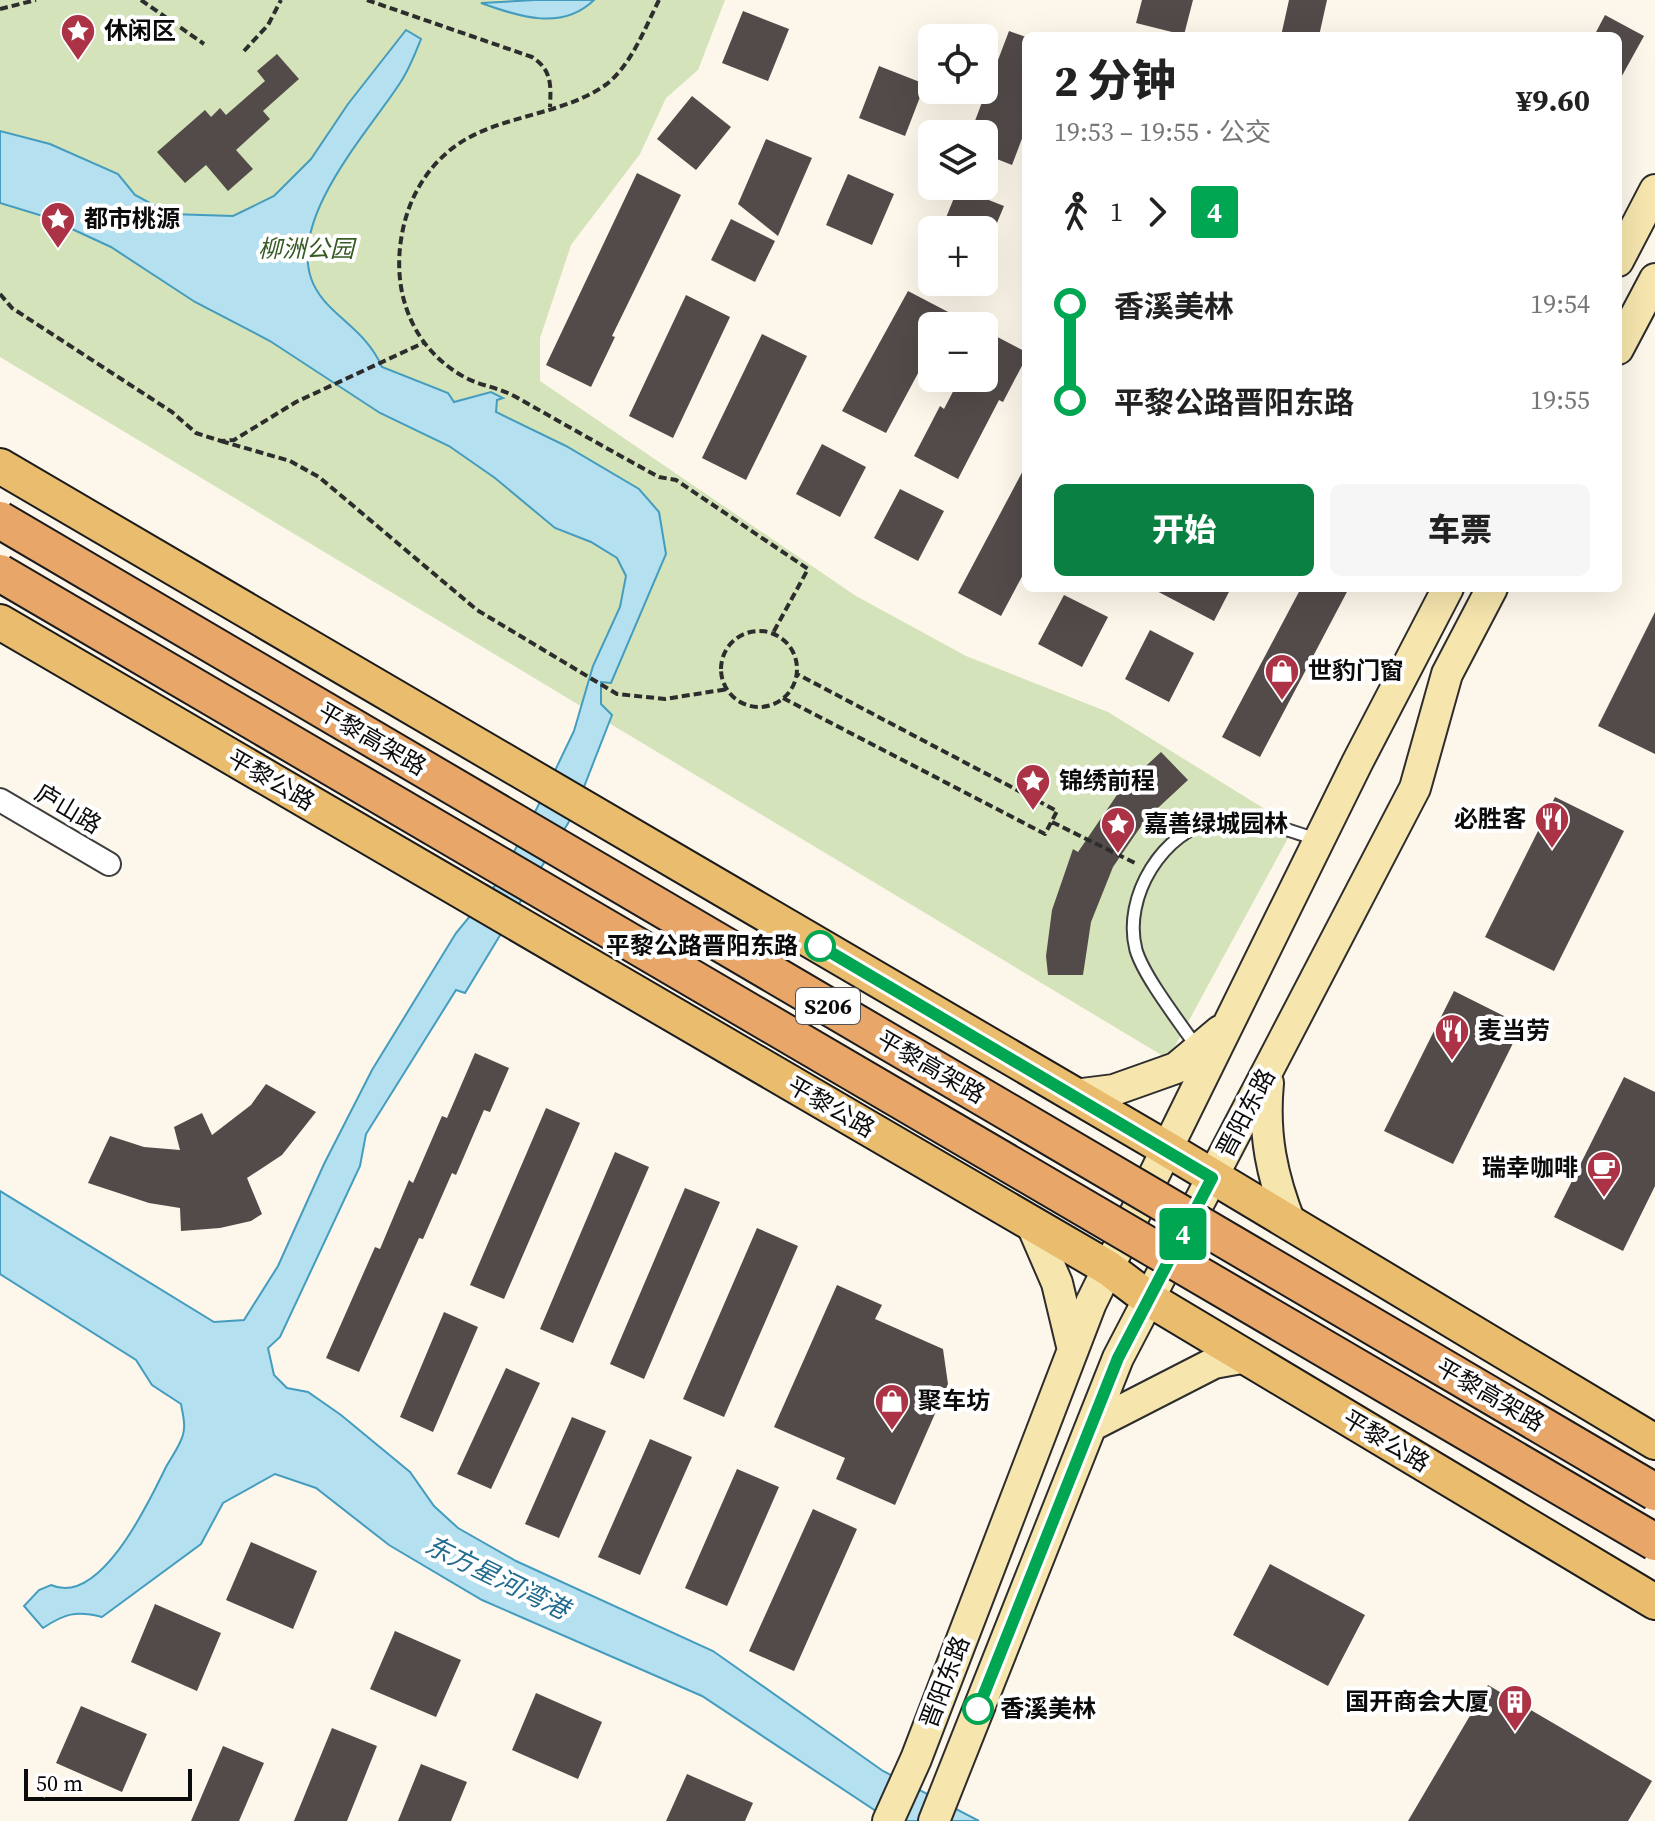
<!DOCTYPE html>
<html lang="zh">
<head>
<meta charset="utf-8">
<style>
  body { margin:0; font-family:"Source Serif 4","Noto Sans SC",serif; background:#f6f6f6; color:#222; height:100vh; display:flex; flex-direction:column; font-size:30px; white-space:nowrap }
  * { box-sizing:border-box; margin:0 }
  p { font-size:26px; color:#767676 }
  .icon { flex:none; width:44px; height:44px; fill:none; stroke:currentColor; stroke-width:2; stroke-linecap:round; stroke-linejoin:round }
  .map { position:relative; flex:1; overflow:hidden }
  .sheet { position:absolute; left:1022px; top:32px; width:600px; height:560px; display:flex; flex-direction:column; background:#fff; border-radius:12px; box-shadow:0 8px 32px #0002 }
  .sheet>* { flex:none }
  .badge { padding:0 16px; border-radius:6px; font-size:28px; line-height:52px }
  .buttons { position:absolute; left:918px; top:24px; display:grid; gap:16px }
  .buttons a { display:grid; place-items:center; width:80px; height:80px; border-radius:12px; background:#fff; box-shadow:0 8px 32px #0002; font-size:40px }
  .scale { position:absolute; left:24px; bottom:20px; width:168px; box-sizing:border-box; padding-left:8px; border:4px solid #0b0b0b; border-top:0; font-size:22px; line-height:28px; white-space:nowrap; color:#0b0b0b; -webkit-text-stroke:6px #fff; paint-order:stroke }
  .map>.badge { position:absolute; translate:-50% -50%; box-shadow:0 0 0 4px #fff }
  .legs { display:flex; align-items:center; gap:12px; height:88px; padding:0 32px; font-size:26px }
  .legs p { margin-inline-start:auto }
  .summary { display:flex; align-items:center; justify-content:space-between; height:136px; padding:0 32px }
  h1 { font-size:44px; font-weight:800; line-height:60px }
  .primary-button { display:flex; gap:16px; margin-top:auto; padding:16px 32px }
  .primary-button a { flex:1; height:92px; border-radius:12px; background:#0b8043; color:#fff; font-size:32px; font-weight:800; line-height:92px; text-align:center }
  .primary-button a+a { background:#f6f6f6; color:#222 }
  ul { padding:0 32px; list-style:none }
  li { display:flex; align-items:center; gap:28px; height:96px; font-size:30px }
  li i { display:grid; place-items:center; width:12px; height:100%; margin:0 10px; background:currentColor }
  li i::after { content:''; width:20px; height:20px; margin:-10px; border:6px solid; border-radius:50%; background:#fff }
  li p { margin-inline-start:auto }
  li:first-child i { background:linear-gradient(#0000 50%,currentColor 0) }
  li:last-child i { background:linear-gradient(currentColor 50%,#0000 0) }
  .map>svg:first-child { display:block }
  .green { fill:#d4e3b9 }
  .water { fill:#b5e0ef; stroke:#449cbe; stroke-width:2 }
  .building { fill:#524b49 }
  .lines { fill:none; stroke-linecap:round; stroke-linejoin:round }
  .service-casing { stroke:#3e3e3e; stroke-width:15 }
  .minor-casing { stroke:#3e3e3e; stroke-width:26 }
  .secondary-casing { stroke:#2d2d2d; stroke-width:34 }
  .primary-casing { stroke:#1c1c1c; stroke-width:38 }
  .path { stroke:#2d2d2d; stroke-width:4; stroke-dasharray:8 4; stroke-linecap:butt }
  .service { stroke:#fff; stroke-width:11 }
  .minor { stroke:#fff; stroke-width:22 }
  .secondary { stroke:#f6e5ad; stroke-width:30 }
  .primary { stroke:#eabd6e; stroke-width:34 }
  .trunk-bridge-casing { stroke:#1c1c1c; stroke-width:40; stroke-linecap:butt }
  .trunk-bridge { stroke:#e8a668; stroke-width:36 }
  .line-1-casing { stroke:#fff; stroke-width:18 }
  .line-1 { stroke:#00a651; stroke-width:12 }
  .stop-1-dot { fill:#fff; stroke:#00a651; stroke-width:4 }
  .labels { text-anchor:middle; stroke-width:8; stroke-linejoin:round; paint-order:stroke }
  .shield { fill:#fff; stroke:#545454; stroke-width:2 }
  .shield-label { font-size:22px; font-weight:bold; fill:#0b0b0b }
  .poi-label { font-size:24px; font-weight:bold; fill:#0b0b0b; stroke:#fff; text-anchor:start }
  .park-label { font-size:24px; font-style:italic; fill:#355b23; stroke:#fff }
  .street-label { font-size:24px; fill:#0b0b0b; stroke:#fff }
  .stop-label { font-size:24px; font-weight:bold; fill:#0b0b0b; stroke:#fff; text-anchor:end }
  .water-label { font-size:26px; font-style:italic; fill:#226c8f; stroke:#fff }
</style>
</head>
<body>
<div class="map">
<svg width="1655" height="1821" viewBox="0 0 1655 1821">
  <rect width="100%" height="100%" fill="#fdf7eb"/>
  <path class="green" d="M 0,0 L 725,0 L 698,70 L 666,98 L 640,154 L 571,245 L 540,338 L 540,381 L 856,596 L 966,656 L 1108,712 L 1294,827 L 1168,1059 L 0,357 Z"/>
  <path class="water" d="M 535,0 L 594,0 C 562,31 520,17 481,3 Z
    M 406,30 L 421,39 C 415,54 409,70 400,83 C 369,131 290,216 311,278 C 323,314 364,325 382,367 L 448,393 L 454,402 L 491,392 L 503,398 L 497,400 L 496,412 L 566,446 L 639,489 L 659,512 L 666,554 L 611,683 L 601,682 L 601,704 L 612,715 L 573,815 L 465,993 L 456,990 L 366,1134 L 360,1166 L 280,1337 L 268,1348 L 274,1375 L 287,1388 L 308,1392 L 341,1415 L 410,1472 L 434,1506 L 458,1528 L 516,1561 L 713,1651 L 883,1771 L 979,1821 L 891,1821 L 702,1696 L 482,1600 L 389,1545 L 316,1488 L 275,1474 L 223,1503 L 201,1544 L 102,1617 C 76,1610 64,1614 43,1628 L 24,1606 L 39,1590 L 51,1585 C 100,1607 149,1502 166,1467 C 172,1456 184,1440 184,1428 C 185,1421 182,1411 181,1404 L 152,1385 L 136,1360 L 0,1274 L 0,1191 L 214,1322 L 244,1320 L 278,1266 L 324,1164 L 372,1070 L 456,933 L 498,882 L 537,808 L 574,731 L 593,666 L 620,607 L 626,576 L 617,558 L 591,542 L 555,528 L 495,478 L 449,446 L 380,413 L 270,341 L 195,302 L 111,247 L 46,217 L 0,203 L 0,131 L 50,144 L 118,174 L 135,195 L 170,214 L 233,216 L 274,196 L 311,159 L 348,104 Z"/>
  <path class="building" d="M 1142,0 L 1193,0 L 1184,35 L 1136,23 Z
    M 1289,0 L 1327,0 L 1319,36 L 1281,36 Z
    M 743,11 L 789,29 L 768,81 L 722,63 Z
    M 1605,15 L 1644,36 L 1618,83 L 1618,36 L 1594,36 Z
    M 1009,31 L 1026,37 L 1026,128 L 1012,165 L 984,154 L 984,134 L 970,134 Z
    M 277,54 L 299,79 L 263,111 L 270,119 L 236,150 L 253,169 L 228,191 L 206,165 L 185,183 L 157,152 L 205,110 L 211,117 L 220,108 L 226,115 L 265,81 L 257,71 Z
    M 879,66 L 925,84 L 905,136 L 859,118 Z
    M 692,96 L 731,127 L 696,170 L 657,139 Z
    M 766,139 L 812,158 L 778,236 L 738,204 Z
    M 637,173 L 681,195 L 612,336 L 615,337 L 591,387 L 546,365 Z
    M 848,174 L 894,194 L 872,245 L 826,225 Z
    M 958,188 L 1004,206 L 994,230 L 941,230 Z
    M 731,219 L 775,241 L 755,282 L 711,260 Z
    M 908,291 L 975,326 L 932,326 L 932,354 L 927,363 L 924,362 L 886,433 L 842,411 Z
    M 686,295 L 730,317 L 673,438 L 629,416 Z
    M 984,330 L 1026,352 L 1026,358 L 1003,402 L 999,400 L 958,479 L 914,456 L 940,406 L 944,409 L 960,378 L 984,378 Z
    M 762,334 L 807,356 L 746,480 L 702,458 Z
    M 822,444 L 866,467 L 840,517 L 796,494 Z
    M 1026,465 L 1026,569 L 1001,616 L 958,593 Z
    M 900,489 L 944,511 L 918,561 L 874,538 Z
    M 1151,588 L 1231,588 L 1214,621 Z
    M 1301,588 L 1349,588 L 1260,757 L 1222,737 Z
    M 1064,595 L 1108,617 L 1082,667 L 1038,644 Z
    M 1655,612 L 1655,754 L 1598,726 Z
    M 1150,630 L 1194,653 L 1169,702 L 1125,679 Z
    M 1161,752 L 1188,780 L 1146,819 L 1113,867 L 1091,922 L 1083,975 L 1048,975 L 1046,956 L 1052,910 L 1073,849 L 1078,852 L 1121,789 Z
    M 1555,797 L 1624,831 L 1554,971 L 1485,937 Z
    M 1454,991 L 1522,1025 L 1453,1164 L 1384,1131 Z
    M 475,1053 L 509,1068 L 490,1112 L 484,1110 L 456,1175 L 452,1173 L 423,1239 L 419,1238 L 359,1372 L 326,1358 L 375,1247 L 380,1249 L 409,1180 L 413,1183 L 442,1116 L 447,1118 Z
    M 1624,1077 L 1655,1092 L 1655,1186 L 1623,1251 L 1554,1217 Z
    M 266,1084 L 316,1112 L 282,1155 L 247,1178 L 262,1214 L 251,1221 L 220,1228 L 181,1231 L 180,1208 L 149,1203 L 88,1183 L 110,1136 L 144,1147 L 180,1150 L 174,1127 L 202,1113 L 212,1135 L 251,1105 Z
    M 546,1108 L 580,1123 L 504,1299 L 470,1285 Z
    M 615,1152 L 649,1167 L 573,1343 L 540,1329 Z
    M 685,1188 L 720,1202 L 644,1379 L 610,1364 Z
    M 757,1228 L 798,1246 L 724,1417 L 683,1399 Z
    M 837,1285 L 882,1305 L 875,1319 L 943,1349 L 948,1384 L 895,1505 L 836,1479 L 845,1458 L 774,1427 Z
    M 444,1312 L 478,1327 L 433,1432 L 400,1417 Z
    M 506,1368 L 540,1383 L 491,1489 L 457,1474 Z
    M 572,1417 L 606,1431 L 559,1538 L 525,1524 Z
    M 650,1439 L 692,1457 L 640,1575 L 598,1557 Z
    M 737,1469 L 779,1487 L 727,1606 L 685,1588 Z
    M 813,1509 L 857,1529 L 794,1671 L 749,1651 Z
    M 251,1542 L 317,1571 L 293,1629 L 226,1600 Z
    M 1270,1564 L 1365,1615 L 1328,1686 L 1233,1635 Z
    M 155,1604 L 221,1633 L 197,1691 L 131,1662 Z
    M 395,1631 L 461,1660 L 436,1717 L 370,1689 Z
    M 1488,1685 L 1652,1781 L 1628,1821 L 1408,1821 Z
    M 536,1693 L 602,1722 L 578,1779 L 512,1750 Z
    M 81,1706 L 147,1734 L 122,1792 L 56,1763 Z
    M 332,1728 L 377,1746 L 347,1821 L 294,1821 Z
    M 223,1746 L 264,1763 L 239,1821 L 191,1821 Z
    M 421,1764 L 467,1782 L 451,1821 L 398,1821 Z
    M 687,1774 L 753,1803 L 745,1821 L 666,1821 Z"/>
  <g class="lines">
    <g class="service-casing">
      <path id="service" d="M 1198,1049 C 1181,1024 1144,977 1136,950 C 1122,897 1163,830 1217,820 C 1249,814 1289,831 1319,840"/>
    </g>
    <g class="minor-casing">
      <path id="minor" d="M 0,800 L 109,864"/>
    </g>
    <g class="secondary-casing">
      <path id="secondary" d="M 1618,261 L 1655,190
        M 1618,349 L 1655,279
        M 1268,1083 C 1263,1135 1272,1177 1291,1225
        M 1074,1095 L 1114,1090 L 1176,1068 L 1220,1031
        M 1031,1223 L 1057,1283 L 1073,1350
        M 1091,1426 L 1214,1363 L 1247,1357
        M 888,1821 L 916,1759 L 1091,1303 L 1357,763 L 1448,588
        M 934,1821 L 1118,1358 L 1415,788 L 1447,674 L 1492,588"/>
    </g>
    <g class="primary-casing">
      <path id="primary" d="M 0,466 L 1167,1149 L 1655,1442
        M 0,622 L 1108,1268 L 1149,1299 L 1655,1602"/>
    </g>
    <path class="path" d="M 141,0 L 204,44
      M 367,0 L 532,57 C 552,70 551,85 550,107
      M 659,0 C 645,28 630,68 604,86 C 564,113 510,115 468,138 C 432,158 409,194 402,234 C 391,292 412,349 466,378 C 482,386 500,388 516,397 C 564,424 611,451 659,477 L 676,480 L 808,569 L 773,633
      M 0,9 L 36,0
      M 244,51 L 268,25 L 281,0
      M 0,294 L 12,308 L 172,412 L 196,433 L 221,441 L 234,440 L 296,402 L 423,343
      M 221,441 L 290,461 L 319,477 L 477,610 L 617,694 L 665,699 L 728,689
      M721 669a38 38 0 1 1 76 0a38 38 0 1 1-76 0Z
      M 783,698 L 1045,834 L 1057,811 L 797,674
      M 1052,822 L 1137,864"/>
    <use href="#service" class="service"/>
    <use href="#minor" class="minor"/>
    <use href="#secondary" class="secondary"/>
    <use href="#primary" class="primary"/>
    <g class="trunk-bridge-casing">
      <path id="trunk-bridge" d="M 0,520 L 1655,1492
        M 0,573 L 1655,1542"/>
    </g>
    <use href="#trunk-bridge" class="trunk-bridge"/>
  </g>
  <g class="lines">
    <g class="line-1-casing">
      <path id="line-1" d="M 820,946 L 1212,1178 L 1118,1358 L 978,1709"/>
    </g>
    <use href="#line-1" class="line-1"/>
  </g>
  <defs>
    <g id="sight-pin" transform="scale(1.8)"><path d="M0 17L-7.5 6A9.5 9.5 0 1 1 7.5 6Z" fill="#ac3246" stroke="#fff"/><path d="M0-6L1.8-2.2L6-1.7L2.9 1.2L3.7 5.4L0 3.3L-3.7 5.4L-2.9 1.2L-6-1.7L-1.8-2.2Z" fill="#fff"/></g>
    <g id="shop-pin" transform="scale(1.8)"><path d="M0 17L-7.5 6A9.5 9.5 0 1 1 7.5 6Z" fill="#ac3246" stroke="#fff"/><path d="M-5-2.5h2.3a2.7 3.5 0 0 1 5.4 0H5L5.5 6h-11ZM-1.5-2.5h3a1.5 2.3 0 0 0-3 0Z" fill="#fff"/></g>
    <g id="restaurant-pin" transform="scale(1.8)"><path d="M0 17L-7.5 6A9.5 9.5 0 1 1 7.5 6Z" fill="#ac3246" stroke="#fff"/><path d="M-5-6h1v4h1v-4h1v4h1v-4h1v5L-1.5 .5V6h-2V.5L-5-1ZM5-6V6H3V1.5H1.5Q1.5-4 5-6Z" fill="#fff"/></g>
    <g id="cafe-pin" transform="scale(1.8)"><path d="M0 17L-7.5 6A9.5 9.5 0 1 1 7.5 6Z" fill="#ac3246" stroke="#fff"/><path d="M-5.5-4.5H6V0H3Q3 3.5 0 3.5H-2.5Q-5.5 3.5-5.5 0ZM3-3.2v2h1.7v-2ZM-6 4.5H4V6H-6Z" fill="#fff"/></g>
    <g id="building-pin" transform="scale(1.8)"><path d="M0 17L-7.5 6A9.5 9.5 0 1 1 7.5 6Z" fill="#ac3246" stroke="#fff"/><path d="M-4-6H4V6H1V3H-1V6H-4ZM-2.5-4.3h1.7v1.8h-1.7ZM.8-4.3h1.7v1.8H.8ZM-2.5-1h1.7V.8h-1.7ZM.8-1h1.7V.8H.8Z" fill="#fff"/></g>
  </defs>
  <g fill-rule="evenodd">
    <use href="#sight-pin" x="78" y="31"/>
    <use href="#sight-pin" x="58" y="219"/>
    <use href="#shop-pin" x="1282" y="671"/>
    <use href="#sight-pin" x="1033" y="781"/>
    <use href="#restaurant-pin" x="1552" y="819"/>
    <use href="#sight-pin" x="1118" y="824"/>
    <use href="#restaurant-pin" x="1452" y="1031"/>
    <use href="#cafe-pin" x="1604" y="1168"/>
    <use href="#shop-pin" x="892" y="1401"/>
    <use href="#building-pin" x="1515" y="1702"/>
  </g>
  <g class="stop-1-dot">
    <circle cx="820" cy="946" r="14"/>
    <circle cx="978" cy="1709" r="14"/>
  </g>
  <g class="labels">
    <rect class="shield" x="796" y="988" width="64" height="36" rx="6"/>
    <g class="shield-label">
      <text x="828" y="1014">S206</text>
    </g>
    <g class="poi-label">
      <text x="104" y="39">休闲区</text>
      <text x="84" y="227">都市桃源</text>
      <text x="1308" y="679">世豹门窗</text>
      <text x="1059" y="789">锦绣前程</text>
      <text x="1526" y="827" text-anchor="end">必胜客</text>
      <text x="1144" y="832">嘉善绿城园林</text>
      <text x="1478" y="1039">麦当劳</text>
      <text x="1578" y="1176" text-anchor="end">瑞幸咖啡</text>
      <text x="918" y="1409">聚车坊</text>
      <text x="1489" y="1710" text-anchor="end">国开商会大厦</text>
    </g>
    <g class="park-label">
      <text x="306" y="257">柳洲公园</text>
    </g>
    <g class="street-label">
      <text transform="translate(372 739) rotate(30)" y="8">平黎高架路</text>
      <text transform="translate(271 780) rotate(30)" y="8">平黎公路</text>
      <text transform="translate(68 809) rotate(31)" y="8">庐山路</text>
      <text transform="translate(931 1067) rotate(30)" y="8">平黎高架路</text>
      <text transform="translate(831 1107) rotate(30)" y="8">平黎公路</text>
      <text transform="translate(1246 1113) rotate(-62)" y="8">晋阳东路</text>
      <text transform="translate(1490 1395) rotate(30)" y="8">平黎高架路</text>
      <text transform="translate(1386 1441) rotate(31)" y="8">平黎公路</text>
      <text transform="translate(945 1682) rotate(-69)" y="8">晋阳东路</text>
    </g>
    <g class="stop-label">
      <text x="798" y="954">平黎公路晋阳东路</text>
      <text x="1000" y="1717" text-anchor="start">香溪美林</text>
    </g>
    <g class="water-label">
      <text transform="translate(497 1577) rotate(26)" y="9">东方星河湾港</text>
    </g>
  </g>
</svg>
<div class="buttons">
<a><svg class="icon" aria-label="locate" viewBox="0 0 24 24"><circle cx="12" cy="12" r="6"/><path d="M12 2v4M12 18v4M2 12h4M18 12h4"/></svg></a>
<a><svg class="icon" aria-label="layers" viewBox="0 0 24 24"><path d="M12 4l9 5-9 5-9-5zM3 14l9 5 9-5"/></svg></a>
<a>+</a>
<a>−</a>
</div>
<div class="scale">50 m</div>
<b class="badge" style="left:1183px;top:1234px;background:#00a651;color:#fff">4</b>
<section class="sheet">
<div class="summary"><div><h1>2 分钟</h1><p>19:53 – 19:55 · 公交</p></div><b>¥9.60</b></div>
<div class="legs"><svg class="icon" aria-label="walk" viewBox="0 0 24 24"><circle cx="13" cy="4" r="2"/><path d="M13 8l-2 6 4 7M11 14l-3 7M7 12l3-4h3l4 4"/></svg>1<svg class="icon" aria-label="forward" viewBox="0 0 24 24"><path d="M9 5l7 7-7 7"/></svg><b class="badge" style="background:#00a651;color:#fff">4</b></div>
<ul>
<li><i style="color:#00a651"></i><b>香溪美林</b><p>19:54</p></li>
<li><i style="color:#00a651"></i><b>平黎公路晋阳东路</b><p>19:55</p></li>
</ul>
<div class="primary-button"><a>开始</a><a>车票</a></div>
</section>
</div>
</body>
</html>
